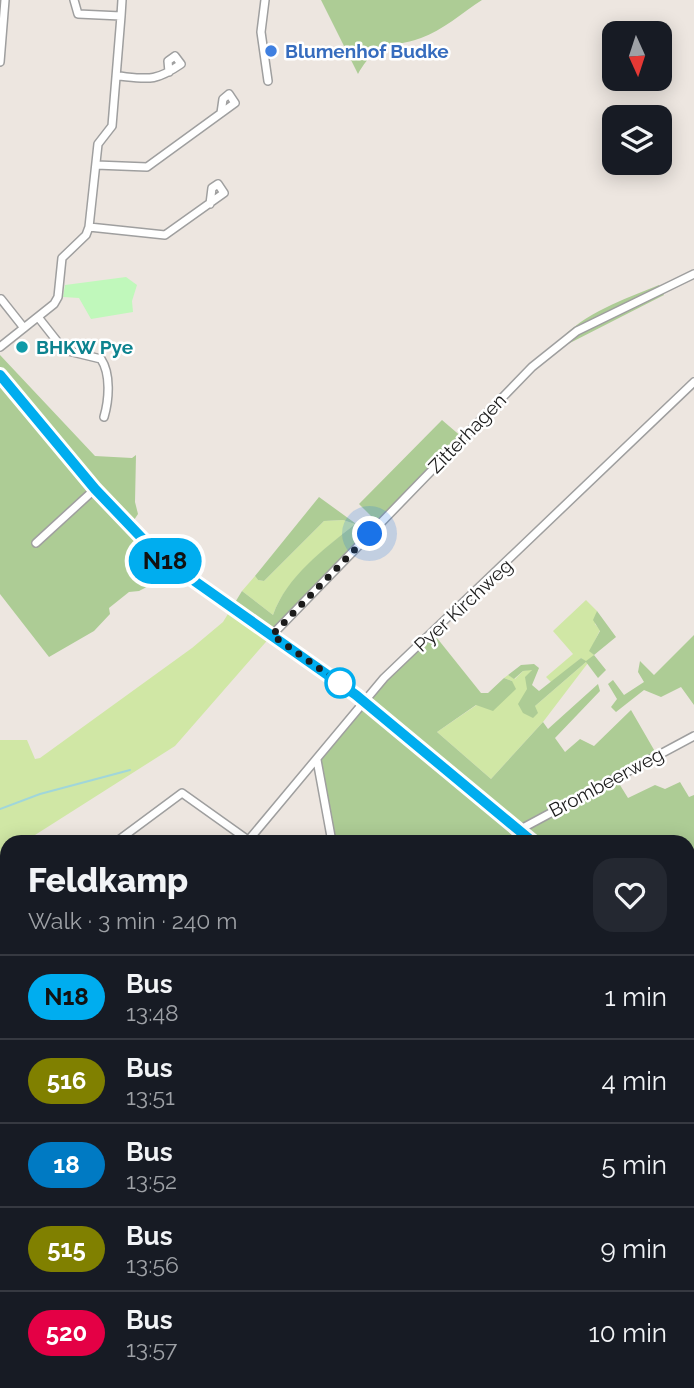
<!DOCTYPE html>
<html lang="en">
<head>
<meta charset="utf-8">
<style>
  body { margin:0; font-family:Raleway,sans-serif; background:#242831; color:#f1f3f6; height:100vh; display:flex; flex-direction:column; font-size:26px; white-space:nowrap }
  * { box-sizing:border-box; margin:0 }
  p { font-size:23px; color:#9ea1a6 }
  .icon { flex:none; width:38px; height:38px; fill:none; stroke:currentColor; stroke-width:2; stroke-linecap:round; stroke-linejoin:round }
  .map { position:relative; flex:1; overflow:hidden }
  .drawer { position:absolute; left:0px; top:835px; width:695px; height:555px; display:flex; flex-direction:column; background:#171b24; border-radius:21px 21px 0 0; box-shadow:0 4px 18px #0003 }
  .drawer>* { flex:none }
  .badge { padding:0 14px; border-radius:23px; font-size:24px; line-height:46px }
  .needle { width:46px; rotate:177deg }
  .buttons { position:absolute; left:602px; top:21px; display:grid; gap:14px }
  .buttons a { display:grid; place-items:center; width:70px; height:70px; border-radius:14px; background:#171b24; box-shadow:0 4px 18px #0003; font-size:35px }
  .you { position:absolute; width:35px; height:35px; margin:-18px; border:5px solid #fff; border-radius:50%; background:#1a73e8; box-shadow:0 0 0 10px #1a73e833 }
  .map>.badge { position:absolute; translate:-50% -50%; box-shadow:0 0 0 4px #fff }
  .round { display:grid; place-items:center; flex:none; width:74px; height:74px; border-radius:21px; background:#242831 }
  .overview { display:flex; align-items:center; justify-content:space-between; height:119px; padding:0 28px }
  h1 { font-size:33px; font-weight:800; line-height:52px }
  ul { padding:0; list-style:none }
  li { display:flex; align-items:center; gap:21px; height:84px; padding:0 28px; border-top:2px solid #363941 }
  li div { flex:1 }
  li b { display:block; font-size:26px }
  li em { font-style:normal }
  li .badge { min-width:77px; font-weight:700; text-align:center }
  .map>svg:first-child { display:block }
  .grass { fill:#d0e7a5 }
  .forest { fill:#adcc95 }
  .park { fill:#c0f8bb }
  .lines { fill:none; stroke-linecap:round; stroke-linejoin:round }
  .stream { stroke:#a0d6da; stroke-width:2 }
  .minor-casing { stroke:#9f9f9f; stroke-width:10 }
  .tertiary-casing { stroke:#9f9f9f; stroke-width:12 }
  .motorway-casing { stroke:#d3257b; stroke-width:18 }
  .minor { stroke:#fff; stroke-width:7 }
  .tertiary { stroke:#fff; stroke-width:9 }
  .motorway { stroke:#e487a7; stroke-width:14 }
  .line-casing { stroke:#fff; stroke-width:16 }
  .line { stroke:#00adef; stroke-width:10 }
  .walk { stroke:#1b1b1b; stroke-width:7; stroke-dasharray:0 12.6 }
  .shop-dot { fill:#3f7fe0; stroke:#fff; stroke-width:2.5 }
  .culture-dot { fill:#0f9aa8; stroke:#fff; stroke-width:2.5 }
  .stop-dot { fill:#fff; stroke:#00adef; stroke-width:3.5 }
  .labels { text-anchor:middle; stroke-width:5; stroke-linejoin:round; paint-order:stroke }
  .shop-label { font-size:19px; font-weight:bold; fill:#366cbe; stroke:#fff; text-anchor:start }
  .culture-label { font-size:19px; font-weight:bold; fill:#0d838f; stroke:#fff; text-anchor:start }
  .street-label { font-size:19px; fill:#1b1b1b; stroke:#fff }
</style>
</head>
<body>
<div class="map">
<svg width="694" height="1388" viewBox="0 0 694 1388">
  <rect width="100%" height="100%" fill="#ede6e0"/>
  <path class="grass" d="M 343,520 L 355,524 C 325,549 286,578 273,615 L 242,591 L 255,576 L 258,580 L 264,581 L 324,521 Z
    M 586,600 L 597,611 L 595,624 L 600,630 L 590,651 L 594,655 L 543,722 L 491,779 L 437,732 L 512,681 L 504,678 L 508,675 L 515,679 L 523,671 L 532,669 L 527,689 L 535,706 L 586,662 L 581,658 L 552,683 L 546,677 L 573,654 L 553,631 Z
    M 231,609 L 272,635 L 175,746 L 24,842 L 7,842 L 7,853 L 0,857 L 0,740 L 27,740 L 35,759 L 40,758 L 192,648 L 223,622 Z
    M 7,1254 L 7,1300 L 0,1304 C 0,1287 0,1268 7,1254 Z"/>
  <path class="forest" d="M 321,0 L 482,0 C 463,12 442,31 421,38 C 388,50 381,36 358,74 Z
    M 659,285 L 664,295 L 564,346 L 558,342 C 585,312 623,300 659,285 Z
    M 0,355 L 95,456 L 132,458 L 136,455 L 135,502 L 138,514 L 130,526 L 174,568 L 166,577 L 139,591 L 129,592 L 109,608 L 110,614 L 94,631 L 49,657 L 0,594 Z
    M 442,420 L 463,438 L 272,635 L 231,609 L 242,591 L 273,615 C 287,576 323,550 355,524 L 343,520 L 324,521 L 264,581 L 258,580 L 255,576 L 319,497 L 370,534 L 379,524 L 359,504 Z
    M 597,611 L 616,637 L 594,655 L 606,670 L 598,678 L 586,662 L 535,706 L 538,713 L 533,718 L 523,713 L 518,704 L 527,689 L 525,677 L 532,670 L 523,671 L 514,679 L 508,675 L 521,665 L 534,664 L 539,668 L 532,685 L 539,691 L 581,658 L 586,661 L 594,655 L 589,651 L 600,631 L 593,620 Z
    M 433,633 L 481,693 L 488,693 L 504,678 L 512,681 L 516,689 L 493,711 L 476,705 L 437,732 L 491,779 L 543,722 L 548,729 L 598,684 L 600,691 L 555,738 L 565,752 L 580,739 L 594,746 L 631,710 L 657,755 L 615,777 L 628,798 L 655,785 L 665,789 L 680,782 L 689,797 L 694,795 L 694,921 L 688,924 L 688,842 L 321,842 L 330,831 L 317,760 L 368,696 Z
    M 694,635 L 694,705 L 681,687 L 661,697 L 644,690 L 616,712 L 611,707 L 617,699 L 608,684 L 613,680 L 624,695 L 644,682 L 638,672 L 640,661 L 654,675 Z
    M 7,1128 L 7,1173 L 0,1176 L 0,1137 Z
    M 107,1382 L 341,1382 L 343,1388 L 96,1388 Z"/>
  <path class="park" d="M 126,277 L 137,285 L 132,301 L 133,312 L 91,319 L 79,298 L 63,297 L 65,285 Z"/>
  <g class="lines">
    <path class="stream" d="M 0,809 L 40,794 L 130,770"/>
    <g class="minor-casing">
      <path id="minor" d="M 74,0 L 78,14 L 121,16 L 122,0
        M 265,0 L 261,32 L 268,81
        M 0,62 L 5,0
        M 118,76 C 148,79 155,82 181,64 L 175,56 L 168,61 L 169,72
        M 96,165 L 147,167 L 235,103 L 229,94 L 223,99 L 221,113
        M 89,227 L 165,235 L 224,193 L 218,184 L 212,188 L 210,204
        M 1,299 L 24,328
        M 38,317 L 64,350 L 101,359 C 111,374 109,400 104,417
        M 0,347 L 54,304 L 58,297 L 62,258 L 86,235 L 89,227 L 98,144 L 112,126 L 121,16
        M 36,543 L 95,489
        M 272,635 L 532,367 L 577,331 L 694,274
        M 317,760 L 332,842
        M 519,830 L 694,736
        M 116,842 L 182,793 L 248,840
        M 247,842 L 384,678 L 694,382
        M 0,933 L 7,926
        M 0,947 L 7,961
        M 0,1079 L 7,1076
        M 0,1137 L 7,1128
        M 311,1382 L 315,1388"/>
    </g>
    <g class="tertiary-casing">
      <path id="tertiary" d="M 0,375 L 95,489 L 159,556 L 356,695 L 533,842"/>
    </g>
    <g class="motorway-casing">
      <path id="motorway" d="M 688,951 L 694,947
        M 688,968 L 694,964
        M 0,1331 L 7,1328
        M 0,1348 L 7,1345"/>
    </g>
    <use href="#minor" class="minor"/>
    <use href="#tertiary" class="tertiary"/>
    <use href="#motorway" class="motorway"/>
  </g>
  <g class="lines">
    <g class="line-casing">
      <path id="line" d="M 0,375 L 95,489 L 159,556 L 356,695 L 533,842"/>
    </g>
    <use href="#line" class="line"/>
    <path class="walk" d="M 340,683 L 272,635 L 370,534"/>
  </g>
  <circle class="shop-dot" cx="271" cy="51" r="7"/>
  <circle class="culture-dot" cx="22" cy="347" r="7"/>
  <circle class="stop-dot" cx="340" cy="683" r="14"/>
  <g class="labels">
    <g class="shop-label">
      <text x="285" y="58">Blumenhof Budke</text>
    </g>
    <g class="culture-label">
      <text x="36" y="354">BHKW Pye</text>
    </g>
    <g class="street-label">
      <text transform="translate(467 433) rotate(-46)" y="7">Zitterhagen</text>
      <text transform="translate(463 605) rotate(-43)" y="7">Pyer Kirchweg</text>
      <text transform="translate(606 782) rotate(-28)" y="7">Brombeerweg</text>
    </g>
  </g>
</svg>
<div class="buttons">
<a><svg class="needle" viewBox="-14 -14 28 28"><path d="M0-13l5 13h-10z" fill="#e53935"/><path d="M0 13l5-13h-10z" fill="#9ea1a6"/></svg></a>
<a><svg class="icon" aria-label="layers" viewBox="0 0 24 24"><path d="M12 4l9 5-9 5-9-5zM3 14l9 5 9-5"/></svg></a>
</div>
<div class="you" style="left:370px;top:534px"></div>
<b class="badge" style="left:165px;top:561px;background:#00adef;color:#111">N18</b>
<section class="drawer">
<div class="overview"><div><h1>Feldkamp</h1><p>Walk · 3 min · 240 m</p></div><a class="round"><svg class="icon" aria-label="heart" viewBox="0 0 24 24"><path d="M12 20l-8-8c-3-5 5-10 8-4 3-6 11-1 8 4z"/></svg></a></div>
<ul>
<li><span class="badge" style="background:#00adef;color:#111">N18</span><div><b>Bus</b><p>13:48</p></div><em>1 min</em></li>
<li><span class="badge" style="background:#808000;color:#fff">516</span><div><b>Bus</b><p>13:51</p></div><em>4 min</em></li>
<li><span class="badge" style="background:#007ac3;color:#fff">18</span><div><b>Bus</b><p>13:52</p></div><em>5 min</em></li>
<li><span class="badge" style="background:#808000;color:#fff">515</span><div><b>Bus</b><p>13:56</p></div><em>9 min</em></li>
<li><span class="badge" style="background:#e40045;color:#fff">520</span><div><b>Bus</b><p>13:57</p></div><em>10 min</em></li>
</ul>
</section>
</div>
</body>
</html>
